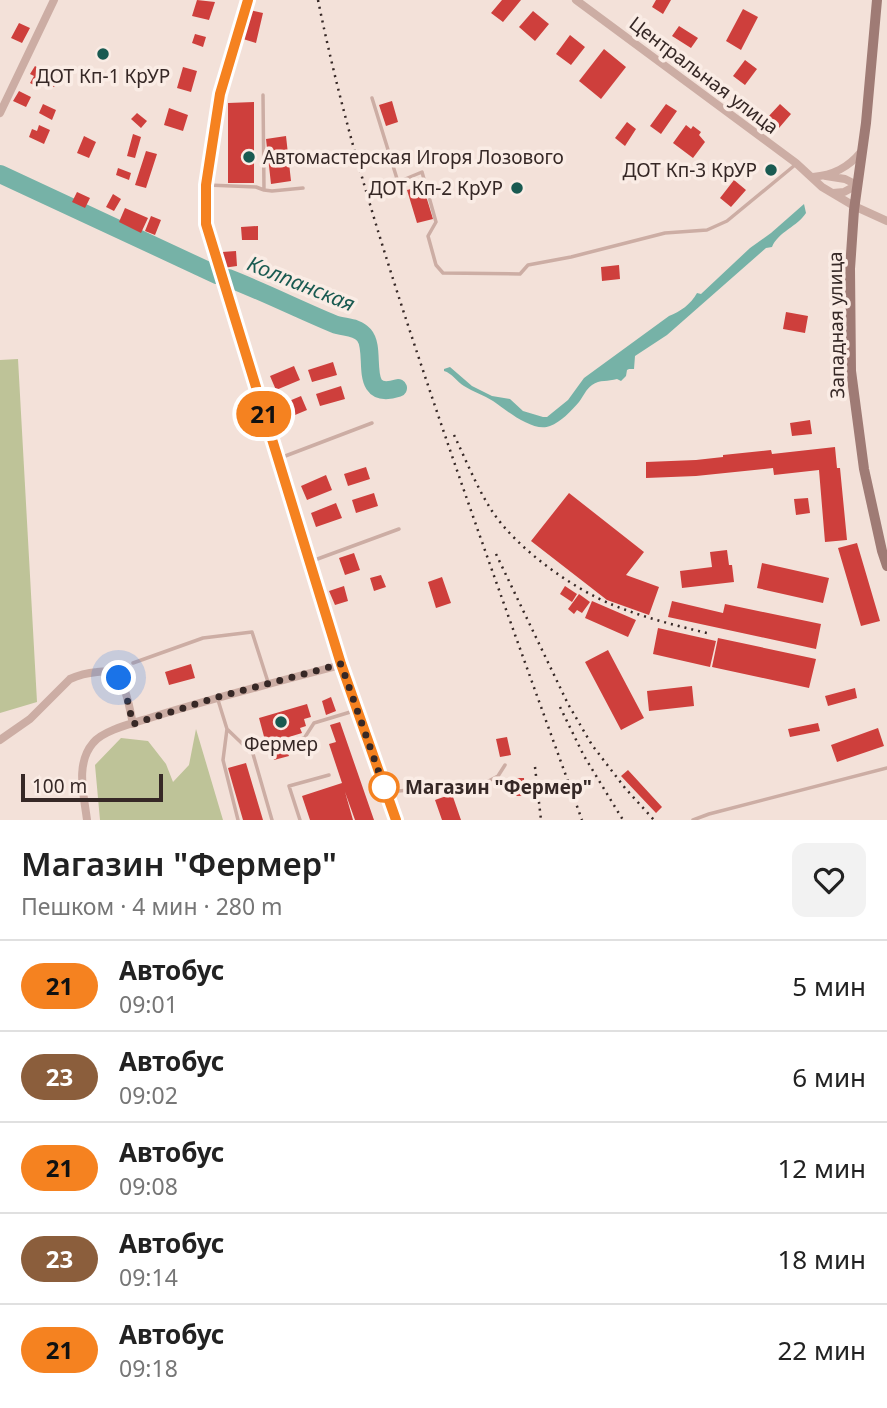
<!DOCTYPE html>
<html lang="ru">
<head>
<meta charset="utf-8">
<style>
  body { margin:0; font-family:"Noto Sans",sans-serif; background:#f2f2f2; color:#222; height:100vh; display:flex; flex-direction:column; font-size:26px; white-space:nowrap }
  * { box-sizing:border-box; margin:0 }
  p { font-size:23px; color:#767676 }
  .icon { flex:none; width:38px; height:38px; fill:none; stroke:currentColor; stroke-width:2; stroke-linecap:round; stroke-linejoin:round }
  .map { position:relative; height:820px; overflow:hidden }
  .details { display:flex; flex-direction:column; background:#fff; flex:1 }
  .details>* { flex:none }
  .badge { padding:0 14px; border-radius:23px; font-size:24px; line-height:46px }
  .scale { position:absolute; left:21px; bottom:18px; width:142px; box-sizing:border-box; padding-left:7px; border:4px solid #362826; border-top:0; font-size:19px; line-height:24px; white-space:nowrap; color:#362826; -webkit-text-stroke:5px #faece5; paint-order:stroke }
  .you { position:absolute; width:35px; height:35px; margin:-18px; border:5px solid #fff; border-radius:50%; background:#1a73e8; box-shadow:0 0 0 10px #1a73e833 }
  .map>.badge { position:absolute; translate:-50% -50%; box-shadow:0 0 0 4px #fff }
  .round { display:grid; place-items:center; flex:none; width:74px; height:74px; border-radius:14px; background:#f2f2f2 }
  .summary { display:flex; align-items:center; justify-content:space-between; height:119px; padding:0 21px }
  h1 { font-size:33px; font-weight:600; line-height:52px }
  ul { padding:0; list-style:none }
  li { display:flex; align-items:center; gap:21px; height:91px; padding:0 21px; border-top:2px solid #e0e0e0 }
  li div { flex:1 }
  li b { display:block; font-size:26px }
  li em { font-style:normal }
  li .badge { min-width:77px; font-weight:700; text-align:center }
  .map>svg:first-child { display:block }
  .green { fill:#bec398 }
  .water { fill:#76b2a7 }
  .lines { fill:none; stroke-linecap:round; stroke-linejoin:round }
  .river { stroke:#76b2a7; stroke-width:18 }
  .building { fill:#ce3f3c }
  .service { stroke:#ccada4; stroke-width:3.5 }
  .minor { stroke:#ccada4; stroke-width:8 }
  .secondary { stroke:#9f7b75; stroke-width:10 }
  .rail { stroke:#362826; stroke-width:2.5; stroke-dasharray:2 5; stroke-linecap:butt }
  .line-casing { stroke:#fff; stroke-width:16 }
  .line { stroke:#f58220; stroke-width:10 }
  .walk { stroke:#362826; stroke-width:7; stroke-dasharray:0 12.6 }
  .poi-dot { fill:#195a51; stroke:#faece5; stroke-width:2.5 }
  .stop-dot { fill:#fff; stroke:#f58220; stroke-width:3.5 }
  .labels { text-anchor:middle; stroke-width:7; stroke-linejoin:round; paint-order:stroke }
  .street-label { font-size:19px; fill:#362826; stroke:#faece5 }
  .poi-label { font-size:19px; fill:#362826; stroke:#faece5 }
  .stop-label { font-size:19px; font-weight:bold; fill:#362826; stroke:#faece5; text-anchor:start }
  .water-label { font-size:21px; font-style:italic; fill:#195a51; stroke:#faece5 }
</style>
</head>
<body>
<div class="map">
<svg width="887" height="820" viewBox="0 0 887 820">
  <rect width="100%" height="100%" fill="#f3e1d9"/>
  <path class="green" d="M 18,359 L 37,702 L 0,713 L 0,360 Z
    M 196,729 L 223,820 L 100,820 L 95,765 L 121,738 L 148,741 L 166,764 L 173,782 L 189,765 Z"/>
  <path class="water" d="M 804,204 L 806,213 C 798,226 778,232 772,247 L 766,248 L 667,335 L 635,356 L 634,369 L 629,369 L 627,370 L 626,376 L 621,381 L 617,379 C 608,382 600,379 592,385 C 586,389 583,397 579,402 C 571,411 561,422 550,426 C 533,433 506,410 493,401 C 484,395 473,392 464,386 C 457,382 452,373 444,371 L 444,369 L 450,367 L 472,386 L 492,396 L 510,399 L 523,411 L 543,417 L 547,417 L 568,400 L 584,378 L 669,316 C 680,312 691,304 697,293 L 701,294 L 750,248 L 771,233 Z"/>
  <g class="lines">
    <path class="river" d="M 0,174 L 217,275
      M 228,278 C 264,292 298,309 334,324 C 344,328 356,326 364,335 C 378,351 356,401 398,388"/>
  </g>
  <path class="building" d="M 197,0 L 215,2 L 209,20 L 192,16 Z
    M 502,0 L 521,0 L 503,22 L 491,13 Z
    M 656,0 L 671,0 L 663,14 L 652,7 Z
    M 743,9 L 758,17 L 741,50 L 726,41 Z
    M 250,10 L 263,13 L 256,43 L 243,39 Z
    M 533,11 L 549,24 L 535,41 L 519,27 Z
    M 19,23 L 30,28 L 22,43 L 11,38 Z
    M 679,26 L 698,38 L 691,48 L 672,36 Z
    M 195,34 L 206,37 L 203,47 L 192,43 Z
    M 570,35 L 585,47 L 571,65 L 556,54 Z
    M 604,49 L 626,67 L 601,99 L 579,81 Z
    M 745,60 L 757,69 L 745,85 L 733,76 Z
    M 35,66 L 43,71 L 45,66 L 51,69 L 48,74 L 59,80 L 54,87 L 40,79 L 36,86 L 30,83 L 34,76 L 30,74 Z
    M 183,67 L 197,71 L 191,92 L 177,88 Z
    M 19,91 L 31,97 L 26,107 L 13,101 Z
    M 392,101 L 398,122 L 386,126 L 379,105 Z
    M 254,102 L 254,183 L 228,183 L 228,103 Z
    M 43,104 L 56,110 L 52,120 L 39,113 Z
    M 666,104 L 677,111 L 661,134 L 650,126 Z
    M 780,104 L 791,114 L 779,128 L 767,118 Z
    M 169,108 L 188,115 L 183,131 L 164,125 Z
    M 137,113 L 147,121 L 141,128 L 131,119 Z
    M 627,122 L 636,129 L 625,146 L 615,138 Z
    M 39,125 L 50,130 L 44,144 L 29,137 L 32,129 L 37,131 Z
    M 686,125 L 691,129 L 693,126 L 701,132 L 699,135 L 705,142 L 693,158 L 673,143 Z
    M 133,134 L 141,137 L 135,158 L 127,156 Z
    M 84,136 L 96,142 L 89,158 L 77,153 Z
    M 286,136 L 291,181 L 271,184 L 266,139 Z
    M 146,151 L 157,154 L 146,188 L 135,185 Z
    M 118,168 L 131,173 L 129,180 L 116,175 Z
    M 734,180 L 746,190 L 731,207 L 720,198 Z
    M 423,186 L 433,219 L 417,223 L 407,190 Z
    M 77,192 L 90,198 L 85,208 L 72,202 Z
    M 113,194 L 121,199 L 114,211 L 106,207 Z
    M 125,208 L 148,218 L 141,233 L 119,222 Z
    M 151,216 L 161,220 L 155,235 L 145,231 Z
    M 258,226 L 258,240 L 242,240 L 241,227 Z
    M 236,251 L 237,266 L 223,268 L 222,252 Z
    M 619,265 L 620,279 L 602,281 L 601,267 Z
    M 786,312 L 808,316 L 805,333 L 783,329 Z
    M 333,362 L 337,375 L 312,382 L 308,370 Z
    M 294,366 L 300,380 L 276,390 L 270,376 Z
    M 341,386 L 345,399 L 320,406 L 316,394 Z
    M 301,396 L 307,410 L 283,420 L 277,406 Z
    M 810,420 L 812,434 L 792,436 L 790,423 Z
    M 835,447 L 837,468 L 840,468 L 847,540 L 825,542 L 819,470 L 774,475 L 773,468 L 696,476 L 646,478 L 646,462 L 696,460 L 723,457 L 723,455 L 771,450 L 772,454 Z
    M 366,467 L 370,479 L 348,486 L 344,474 Z
    M 326,475 L 332,490 L 307,500 L 301,486 Z
    M 374,493 L 378,506 L 356,513 L 352,500 Z
    M 569,493 L 644,552 L 626,575 L 659,587 L 649,615 L 607,600 L 531,541 Z
    M 808,498 L 810,513 L 796,515 L 794,499 Z
    M 336,503 L 342,518 L 316,527 L 311,513 Z
    M 857,543 L 880,621 L 861,626 L 838,548 Z
    M 727,550 L 729,565 L 732,565 L 734,582 L 682,588 L 680,571 L 712,567 L 710,552 Z
    M 354,553 L 360,570 L 345,575 L 339,558 Z
    M 762,563 L 829,578 L 823,603 L 757,588 Z
    M 381,575 L 386,587 L 374,591 L 370,578 Z
    M 442,577 L 451,603 L 436,608 L 428,582 Z
    M 344,586 L 348,601 L 335,605 L 329,591 Z
    M 565,586 L 577,594 L 572,602 L 560,594 Z
    M 579,594 L 590,602 L 582,613 L 577,610 L 574,614 L 568,609 Z
    M 592,601 L 636,620 L 628,637 L 585,618 Z
    M 672,601 L 723,613 L 725,604 L 821,624 L 816,649 L 668,617 Z
    M 658,628 L 716,641 L 710,667 L 653,654 Z
    M 718,638 L 816,659 L 809,688 L 712,667 Z
    M 608,650 L 644,718 L 621,730 L 585,662 Z
    M 191,664 L 195,678 L 169,685 L 165,672 Z
    M 692,686 L 694,706 L 649,711 L 647,691 Z
    M 855,688 L 857,698 L 828,706 L 825,696 Z
    M 331,697 L 336,711 L 326,715 L 322,701 Z
    M 307,704 L 311,717 L 304,719 L 306,726 L 300,728 L 302,733 L 266,744 L 259,718 Z
    M 340,722 L 374,820 L 355,820 L 345,792 L 353,820 L 310,820 L 302,796 L 342,783 L 329,744 L 336,742 L 330,725 Z
    M 818,723 L 820,731 L 790,737 L 788,729 Z
    M 878,728 L 884,746 L 837,762 L 831,745 Z
    M 507,737 L 511,755 L 500,757 L 496,739 Z
    M 283,740 L 289,756 L 274,760 L 269,745 Z
    M 246,763 L 263,820 L 243,820 L 228,768 Z
    M 628,770 L 662,807 L 656,813 L 621,776 Z
    M 514,778 L 524,778 L 525,796 L 514,796 Z
    M 452,794 L 461,820 L 442,820 L 435,800 Z"/>
  <g class="lines">
    <path class="service" d="M 372,98 L 398,182 L 422,172 L 436,222 L 428,236 L 436,265 L 443,273 L 520,274 L 528,265 L 571,257 L 665,233 L 707,230 L 727,221 L 795,165
      M 208,185 L 256,187 L 264,190 L 263,95
      M 264,190 L 272,191 L 303,188
      M 280,458 L 372,423
      M 312,561 L 399,529
      M 133,663 L 203,638 L 252,632 L 268,682
      M 342,667 L 396,820
      M 218,700 L 227,729 L 223,760 L 238,820
      M 227,729 L 253,754 L 272,820
      M 292,743 L 305,737 L 314,723 L 357,710
      M 386,792 L 483,784 L 498,776 L 505,765
      M 300,820 L 289,786 L 329,775
      M 693,820 L 709,814 L 887,768"/>
    <path class="minor" d="M 576,0 L 796,163 L 822,187 L 854,206 L 887,221
      M 0,113 L 54,0
      M 826,176 L 845,179 L 857,185 L 844,192 L 833,193
      M 813,177 C 833,175 848,168 861,152
      M 0,740 L 30,719 L 70,679 C 79,675 87,673 97,672 C 126,667 128,703 133,724
      M 87,820 C 84,795 75,764 93,743 C 104,729 139,722 156,716 C 218,697 279,681 341,665 L 206,224 L 206,185 L 220,94 L 248,0"/>
    <path class="secondary" d="M 877,0 L 866,123 L 854,210 L 850,269 L 851,371 L 864,469 L 882,551 L 887,566"/>
    <path class="rail" d="M 318,0 C 346,138 390,273 435,406 C 482,545 532,682 582,820
      M 454,435 C 466,460 477,488 492,511 C 517,549 572,588 613,605 C 645,618 678,626 711,634
      M 496,554 L 568,704 L 592,745 L 625,788 L 654,820
      M 560,707 L 584,756 L 623,820
      M 535,767 L 541,820"/>
  </g>
  <g class="lines">
    <g class="line-casing">
      <path id="line" d="M 248,0 L 220,94 L 206,185 L 206,224 L 341,664 L 396,820"/>
    </g>
    <use href="#line" class="line"/>
    <path class="walk" d="M 119,678 L 124,686 L 133,724 L 218,697 L 341,664 L 384,787"/>
  </g>
  <g class="poi-dot">
    <circle cx="103" cy="54" r="7"/>
    <circle cx="249" cy="157" r="7"/>
    <circle cx="771" cy="170" r="7"/>
    <circle cx="517" cy="188" r="7"/>
    <circle cx="281" cy="722" r="7"/>
  </g>
  <circle class="stop-dot" cx="384" cy="787" r="14"/>
  <g class="labels">
    <g class="street-label">
      <text transform="translate(704 75) rotate(37)" y="7">Центральная улица</text>
      <text transform="translate(836 325) rotate(-91)" y="7">Западная улица</text>
    </g>
    <g class="poi-label">
      <text x="103" y="83">ДОТ Кп-1 КрУР</text>
      <text x="263" y="164" text-anchor="start">Автомастерская Игоря Лозового</text>
      <text x="757" y="177" text-anchor="end">ДОТ Кп-3 КрУР</text>
      <text x="503" y="195" text-anchor="end">ДОТ Кп-2 КрУР</text>
      <text x="281" y="751">Фермер</text>
    </g>
    <g class="stop-label">
      <text x="405" y="794">Магазин "Фермер"</text>
    </g>
    <g class="water-label">
      <text transform="translate(301 284) rotate(22)" y="7">Колпанская</text>
    </g>
  </g>
</svg>
<div class="scale">100 m</div>
<div class="you" style="left:119px;top:678px"></div>
<b class="badge" style="left:264px;top:414px;background:#f58220;color:#111">21</b>
</div>
<section class="details">
<div class="summary"><div><h1>Магазин &quot;Фермер&quot;</h1><p>Пешком · 4 мин · 280 m</p></div><a class="round"><svg class="icon" aria-label="heart" viewBox="0 0 24 24"><path d="M12 20l-8-8c-3-5 5-10 8-4 3-6 11-1 8 4z"/></svg></a></div>
<ul>
<li><span class="badge" style="background:#f58220;color:#111">21</span><div><b>Автобус</b><p>09:01</p></div><em>5 мин</em></li>
<li><span class="badge" style="background:#8b5e3c;color:#fff">23</span><div><b>Автобус</b><p>09:02</p></div><em>6 мин</em></li>
<li><span class="badge" style="background:#f58220;color:#111">21</span><div><b>Автобус</b><p>09:08</p></div><em>12 мин</em></li>
<li><span class="badge" style="background:#8b5e3c;color:#fff">23</span><div><b>Автобус</b><p>09:14</p></div><em>18 мин</em></li>
<li><span class="badge" style="background:#f58220;color:#111">21</span><div><b>Автобус</b><p>09:18</p></div><em>22 мин</em></li>
</ul>
</section>
</body>
</html>
